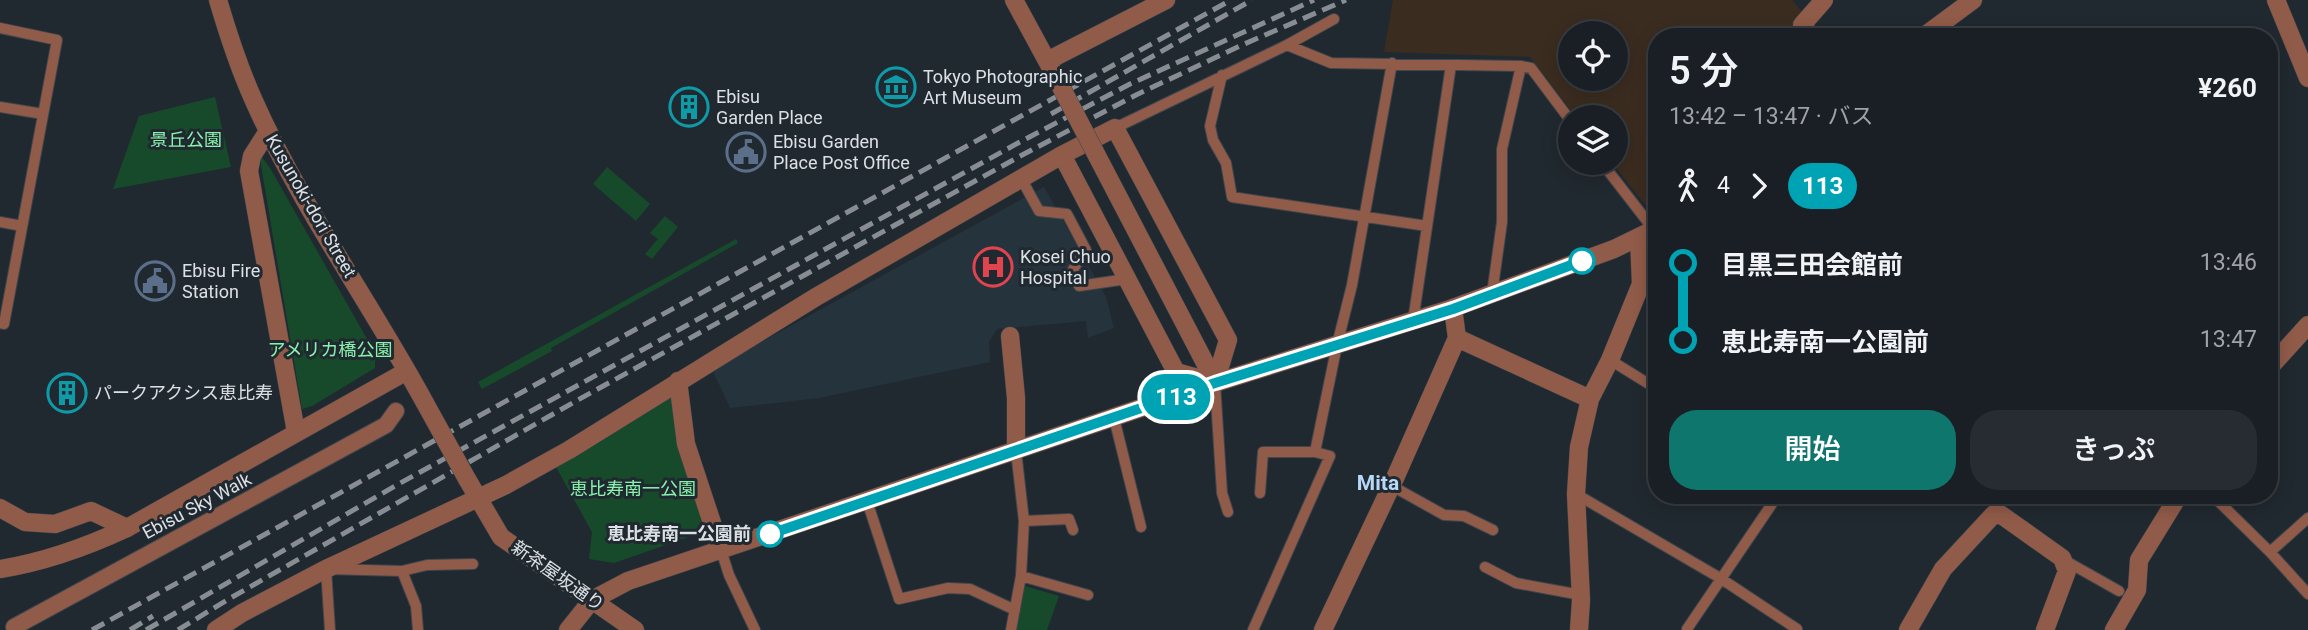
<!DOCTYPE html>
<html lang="ja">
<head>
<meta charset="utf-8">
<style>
  body { margin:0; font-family:Roboto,"Noto Sans JP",sans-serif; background:#262c31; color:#f1f3f6; height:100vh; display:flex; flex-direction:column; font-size:26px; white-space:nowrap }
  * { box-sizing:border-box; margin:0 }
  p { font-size:23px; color:#9fa2a6 }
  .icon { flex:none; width:38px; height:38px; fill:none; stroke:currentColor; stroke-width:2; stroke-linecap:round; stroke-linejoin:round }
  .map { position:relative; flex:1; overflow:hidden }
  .sheet { position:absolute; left:1648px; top:28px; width:630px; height:476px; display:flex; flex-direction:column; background:#191f24; border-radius:28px; box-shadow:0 4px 18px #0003,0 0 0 2px #373d41 }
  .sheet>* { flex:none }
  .badge { padding:0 14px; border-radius:23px; font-size:24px; line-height:46px }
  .controls { position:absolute; left:1558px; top:21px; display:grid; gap:14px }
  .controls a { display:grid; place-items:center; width:70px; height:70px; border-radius:50%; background:#191f24; box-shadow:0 4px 18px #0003,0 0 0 2px #373d41; font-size:35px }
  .map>.badge { position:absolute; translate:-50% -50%; box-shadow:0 0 0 4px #fff }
  .legs { display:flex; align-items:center; gap:10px; height:77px; padding:0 21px; font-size:23px }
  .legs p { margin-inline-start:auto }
  .head { display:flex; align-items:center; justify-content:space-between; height:119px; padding:0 21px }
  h1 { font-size:38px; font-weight:600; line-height:52px }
  .cta { display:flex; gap:14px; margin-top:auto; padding:14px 21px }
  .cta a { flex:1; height:80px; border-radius:28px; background:#0f766e; color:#fff; font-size:28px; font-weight:600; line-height:80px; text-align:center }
  .cta a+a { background:#262c31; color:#f1f3f6 }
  ul { padding:0 21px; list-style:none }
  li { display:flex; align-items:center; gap:24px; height:77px; font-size:26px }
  li i { display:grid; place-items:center; width:10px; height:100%; margin:0 9px; background:currentColor }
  li i::after { content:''; width:18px; height:18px; margin:-9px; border:5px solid; border-radius:50%; background:#191f24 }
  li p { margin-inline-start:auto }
  li:first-child i { background:linear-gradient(#0000 50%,currentColor 0) }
  li:last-child i { background:linear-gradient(currentColor 50%,#0000 0) }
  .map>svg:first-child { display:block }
  .commercial { fill:#3b2c20; fill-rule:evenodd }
  .built { fill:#25333d }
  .green { fill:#174a2b }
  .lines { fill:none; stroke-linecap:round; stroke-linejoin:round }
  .service-casing { stroke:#3f464d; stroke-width:12 }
  .pedestrian-casing { stroke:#3f464d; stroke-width:18 }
  .minor-casing { stroke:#3f464d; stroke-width:19 }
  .tertiary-casing { stroke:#3f464d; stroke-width:19 }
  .service { stroke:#915b49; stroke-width:10 }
  .pedestrian { stroke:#915b49; stroke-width:16 }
  .minor { stroke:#915b49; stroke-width:18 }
  .tertiary { stroke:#915b49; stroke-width:18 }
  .rail { stroke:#878d93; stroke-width:5; stroke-dasharray:14 7; stroke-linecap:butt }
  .tertiary-bridge-casing { stroke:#3f464d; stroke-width:19; stroke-linecap:butt }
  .tertiary-bridge { stroke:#915b49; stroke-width:18 }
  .line-1-casing { stroke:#fff; stroke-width:16 }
  .line-1 { stroke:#00a3b4; stroke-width:10 }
  .stop-1-dot { fill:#fff; stroke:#00a3b4; stroke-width:3.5 }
  .labels { text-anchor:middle; stroke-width:6; stroke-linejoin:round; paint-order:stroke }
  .poi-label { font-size:18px; fill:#dbe0e5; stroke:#212930; text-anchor:start }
  .park-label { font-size:18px; fill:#88f3ac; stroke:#212930 }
  .street-label { font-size:18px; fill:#dbe0e5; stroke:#212930 }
  .stop-label { font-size:18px; font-weight:bold; fill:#dbe0e5; stroke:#212930; text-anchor:end }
  .quarter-label { font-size:21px; font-weight:bold; fill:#b6d9fa; stroke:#212930 }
</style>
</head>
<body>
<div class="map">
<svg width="2308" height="630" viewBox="0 0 2308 630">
  <rect width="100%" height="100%" fill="#212930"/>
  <path class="commercial" d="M 1393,0 L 1792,0 L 1803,13 L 1793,23 L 1805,37 L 1657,37 L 1657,198 L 1646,206 L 1612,163 L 1615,163 L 1615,117 L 1576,117 L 1530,57 L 1384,52 ZM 1570,33 L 1615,33 L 1615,79 L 1570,79 Z"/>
  <path class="built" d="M 1044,187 L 1106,297 L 1114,328 L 1088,338 L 1086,321 L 997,329 L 989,342 L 990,362 L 819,398 L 730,408 L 712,369 Z"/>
  <path class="green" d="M 215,97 L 231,167 L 113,189 L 139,116 Z
    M 259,153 L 270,168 L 375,353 L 375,368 L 312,406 L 302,409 Z
    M 607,167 L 650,204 L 636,221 L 593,184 Z
    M 665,216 L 678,227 L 652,259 L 645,254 L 658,239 L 650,233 Z
    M 736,239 L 738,243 L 551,348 L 552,351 L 482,389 L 478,382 Z
    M 665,397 L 674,400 L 706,531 L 614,563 L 589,559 L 592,532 L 556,467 Z
    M 1025,586 L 1059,596 L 1047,630 L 1016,630 Z"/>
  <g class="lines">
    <g class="service-casing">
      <path id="service" d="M 0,28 L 57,40 L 4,324 L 0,323
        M 1287,45 L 1331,63 L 1521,66 L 1531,68 L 1570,120
        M 1222,75 L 1210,126 L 1213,140 L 1226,163 L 1232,197 L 1427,226
        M 0,107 L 43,114
        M 1115,128 L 1287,45 L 1334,19
        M 1602,163 L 1654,230
        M 1022,180 L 1039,211 L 1067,214 L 1086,250 L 1072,271 L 1079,286 L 1127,279
        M 0,222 L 22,226
        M 1492,294 L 1502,222 L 1502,149 L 1521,66
        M 1413,321 L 1451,65
        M 1610,360 L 1657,389
        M 1215,383 L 1222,493 L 1228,512
        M 1114,418 L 1141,527
        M 1392,486 L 1444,515 L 1464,516 L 1493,530
        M 1260,493 L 1263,452 L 1315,452
        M 1576,494 L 1720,578 L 1797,629
        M 2212,495 L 2270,552 L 2308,594
        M 867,501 L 899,599 L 948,588 L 970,589 L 1015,610
        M 1024,521 L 1069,519 L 1073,530
        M 721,550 L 729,575 L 755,630
        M 2270,552 L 2308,518
        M 2064,560 L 2119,591
        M 1485,567 L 1516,583 L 1581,595
        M 402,571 L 416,606 L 418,630
        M 1021,576 L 1088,595
        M 1687,629 L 1778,495
        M 330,630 L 326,569 L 402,571 L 427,565 L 473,564
        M 1011,630 L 1021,576 L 1024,521 L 1016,451
        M 1253,630 L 1330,456 L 1315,452 L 1337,345 L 1352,285 L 1392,63"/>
    </g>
    <g class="pedestrian-casing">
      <path id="pedestrian" d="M 16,630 L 14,627 L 386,425 L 396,411"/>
    </g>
    <g class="minor-casing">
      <path id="minor" d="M 2276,0 L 2308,78
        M 1812,37 L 1802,25 L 1824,0
        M 268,131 L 252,156 L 249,171 L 296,432
        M 1010,336 L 1016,398 L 1016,451
        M 1457,338 L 1590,399
        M 2270,367 L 2308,325
        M 678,381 L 686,444 L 721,550
        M 0,508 L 25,522 L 55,524 L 91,511 L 127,528
        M 216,630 L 242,613 L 326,569 L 506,485 L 569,450 L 816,297 L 1062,155 L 1115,128 L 1228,340 L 1215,383 L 1176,372 L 1062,155
        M 1323,630 L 1395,478 L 1457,338 L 1453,308
        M 1579,630 L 1581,600 L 1576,494 L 1579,447 L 1590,399 L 1610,360 L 1641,284 L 1639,238
        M 1908,630 L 1943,569 L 1994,514 L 2000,514 L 2062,558 L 2067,571 L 2045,630
        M 2114,630 L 2137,590 L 2139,560 L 2179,495"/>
    </g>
    <g class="tertiary-casing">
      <path id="tertiary" d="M 218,0 C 228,34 239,68 254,101 C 301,207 370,302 425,403
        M 1014,0 L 1059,83
        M 1923,37 L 1973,0
        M 1047,61 L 1166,0
        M 1202,357 L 1215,383
        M 467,479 L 501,537 L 635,630
        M 0,569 C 45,562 86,547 127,528 L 407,371
        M 568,630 L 592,600 L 628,581 L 1215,383 L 1453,308 L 1614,249 L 1657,228"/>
    </g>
    <use href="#service" class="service"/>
    <use href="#pedestrian" class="pedestrian"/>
    <use href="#minor" class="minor"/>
    <use href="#tertiary" class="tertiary"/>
    <path class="rail" d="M 1051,114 L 1252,0
      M 92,630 L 1231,0
      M 130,630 L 153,616
      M 146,630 L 395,486 L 1018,143 L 1130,84 L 1314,0
      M 178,630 L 227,600 L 576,401 L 1024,154 L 1136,95 L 1242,45 L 1346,0"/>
    <g class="tertiary-bridge-casing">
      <path id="tertiary-bridge" d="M 1059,83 L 1202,357
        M 425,403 L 467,479"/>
    </g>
    <use href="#tertiary-bridge" class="tertiary-bridge"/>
  </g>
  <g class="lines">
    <g class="line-1-casing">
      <path id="line-1" d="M 770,534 L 1215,383 L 1453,309 L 1582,261"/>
    </g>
    <use href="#line-1" class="line-1"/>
  </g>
  <defs>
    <g id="museum-ring" transform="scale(2.0125)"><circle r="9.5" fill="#212930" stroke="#0f9aa8" stroke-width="1.5"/><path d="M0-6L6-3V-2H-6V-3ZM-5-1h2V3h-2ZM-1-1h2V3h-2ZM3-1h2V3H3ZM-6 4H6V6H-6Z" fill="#0f9aa8"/></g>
    <g id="building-ring" transform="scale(2.0125)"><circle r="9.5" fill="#212930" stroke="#0f9aa8" stroke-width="1.5"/><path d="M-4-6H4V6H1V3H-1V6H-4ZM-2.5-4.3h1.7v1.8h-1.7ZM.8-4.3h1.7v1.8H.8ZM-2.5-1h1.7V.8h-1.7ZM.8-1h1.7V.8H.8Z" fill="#0f9aa8"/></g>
    <g id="civic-ring" transform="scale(2.0125)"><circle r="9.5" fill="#212930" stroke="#5c6f8a" stroke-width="1.5"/><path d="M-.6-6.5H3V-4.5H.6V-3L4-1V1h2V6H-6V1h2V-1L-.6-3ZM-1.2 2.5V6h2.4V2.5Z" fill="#5c6f8a"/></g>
    <g id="hospital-ring" transform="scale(2.0125)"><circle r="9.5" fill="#212930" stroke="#e0444e" stroke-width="1.5"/><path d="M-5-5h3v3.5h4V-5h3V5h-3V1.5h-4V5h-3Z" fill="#e0444e"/></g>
  </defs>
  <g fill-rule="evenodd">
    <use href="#museum-ring" x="896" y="87"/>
    <use href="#building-ring" x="689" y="107"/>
    <use href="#civic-ring" x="746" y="152"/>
    <use href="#hospital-ring" x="993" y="267"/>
    <use href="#civic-ring" x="155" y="281"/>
    <use href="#building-ring" x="67" y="393"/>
  </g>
  <g class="stop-1-dot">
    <circle cx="1582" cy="261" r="12"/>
    <circle cx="770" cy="534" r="12"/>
  </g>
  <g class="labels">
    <g class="poi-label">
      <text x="923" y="83">Tokyo Photographic<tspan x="923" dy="21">Art Museum</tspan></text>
      <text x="716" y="103">Ebisu<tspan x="716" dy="21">Garden Place</tspan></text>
      <text x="773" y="148">Ebisu Garden<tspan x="773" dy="21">Place Post Office</tspan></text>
      <text x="1020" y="263">Kosei Chuo<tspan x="1020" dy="21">Hospital</tspan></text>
      <text x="182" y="277">Ebisu Fire<tspan x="182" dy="21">Station</tspan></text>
      <text x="94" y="399">パークアクシス恵比寿</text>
    </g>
    <g class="park-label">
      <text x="186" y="146">景丘公園</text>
      <text x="330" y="356">アメリカ橋公園</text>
      <text x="633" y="495">恵比寿南一公園</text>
    </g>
    <g class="street-label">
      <text transform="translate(311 206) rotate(60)" y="6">Kusunoki-dori Street</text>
      <text transform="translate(197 506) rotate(-28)" y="6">Ebisu Sky Walk</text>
      <text transform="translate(558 576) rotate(35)" y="6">新茶屋坂通り</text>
    </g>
    <g class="stop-label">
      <text x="751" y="540">恵比寿南一公園前</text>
    </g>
    <g class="quarter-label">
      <text x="1378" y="490">Mita</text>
    </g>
  </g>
</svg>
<div class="controls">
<a><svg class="icon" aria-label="locate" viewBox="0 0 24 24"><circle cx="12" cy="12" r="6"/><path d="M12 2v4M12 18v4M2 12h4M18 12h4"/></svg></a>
<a><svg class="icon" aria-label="layers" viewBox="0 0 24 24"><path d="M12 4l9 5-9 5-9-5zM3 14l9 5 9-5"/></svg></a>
</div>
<b class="badge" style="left:1176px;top:397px;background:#00a3b4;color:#fff">113</b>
<section class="sheet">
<div class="head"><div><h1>5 分</h1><p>13:42 – 13:47 · バス</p></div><b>¥260</b></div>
<div class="legs"><svg class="icon" aria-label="walk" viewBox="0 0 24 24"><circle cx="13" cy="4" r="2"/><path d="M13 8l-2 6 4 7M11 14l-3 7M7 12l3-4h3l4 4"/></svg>4<svg class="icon" aria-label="forward" viewBox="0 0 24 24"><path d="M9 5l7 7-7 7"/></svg><b class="badge" style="background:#00a3b4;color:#fff">113</b></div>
<ul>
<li><i style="color:#00a3b4"></i><b>目黒三田会館前</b><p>13:46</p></li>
<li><i style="color:#00a3b4"></i><b>恵比寿南一公園前</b><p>13:47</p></li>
</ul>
<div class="cta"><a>開始</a><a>きっぷ</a></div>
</section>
</div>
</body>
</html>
